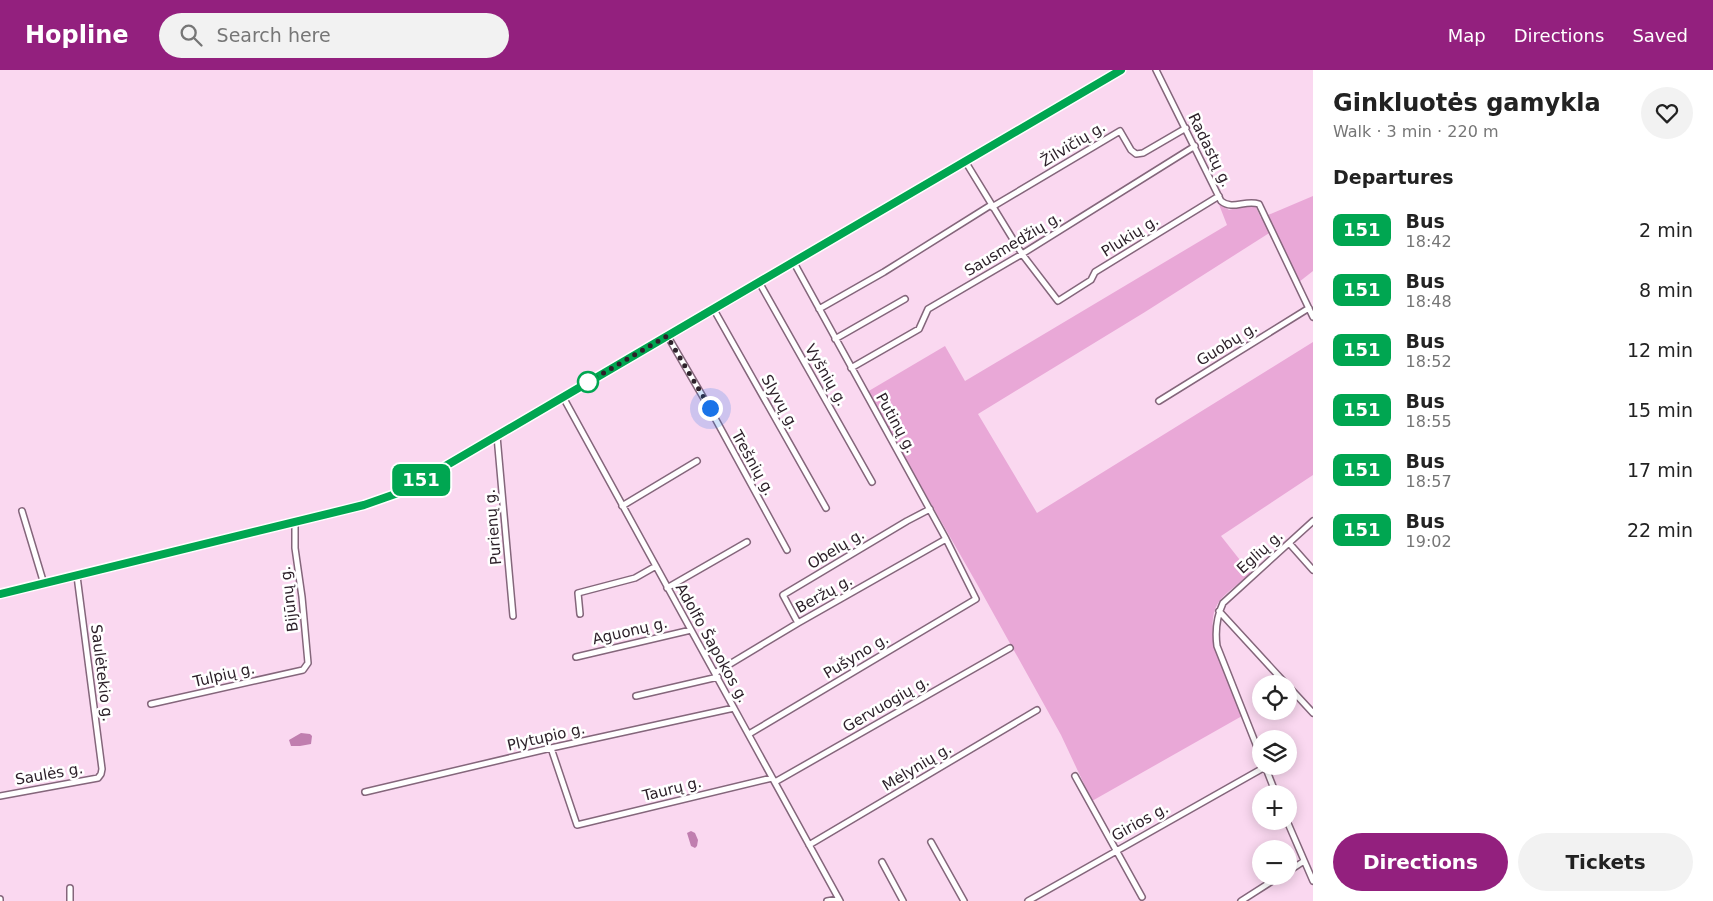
<!DOCTYPE html>
<html lang="en">
<head>
<meta charset="utf-8">
<style>
  body { margin:0; font-family:"DejaVu Sans",sans-serif; background:#f2f2f2; color:#222; height:100vh; display:flex; flex-direction:column; font-size:19px; white-space:nowrap }
  * { box-sizing:border-box; margin:0 }
  p { font-size:16px; color:#767676 }
  .icon { flex:none; width:28px; height:28px; fill:none; stroke:currentColor; stroke-width:2; stroke-linecap:round; stroke-linejoin:round }
  .map { position:relative; flex:1; overflow:hidden }
  .panel { display:flex; flex-direction:column; background:#fff; width:400px }
  .panel>* { flex:none }
  .badge { padding:0 10px; border-radius:8px; font-size:18px; line-height:32px }
  .tools { position:absolute; left:1252px; top:605px; display:grid; gap:10px }
  .tools a { display:grid; place-items:center; width:45px; height:45px; border-radius:50%; background:#fff; box-shadow:0 2px 12px #0003; font-size:25px }
  .you { position:absolute; width:25px; height:25px; margin:-12px; border:4px solid #fff; border-radius:50%; background:#1a73e8; box-shadow:0 0 0 8px #1a73e833 }
  .map>.badge { position:absolute; translate:-50% -50%; box-shadow:0 0 0 2px #fff }
  h2 { padding:0 20px; font-size:19px; line-height:45px }
  .round { display:grid; place-items:center; flex:none; width:52px; height:52px; border-radius:26px; background:#f2f2f2 }
  .summary { display:flex; align-items:center; justify-content:space-between; height:85px; padding:0 20px }
  h1 { font-size:24px; font-weight:700; line-height:38px }
  .primary-button { display:flex; gap:10px; margin-top:auto; padding:10px 20px }
  .primary-button a { flex:1; height:58px; border-radius:30px; background:#93207e; color:#fff; font-size:20px; font-weight:700; line-height:58px; text-align:center }
  .primary-button a+a { background:#f2f2f2; color:#222 }
  ul { padding:0; list-style:none }
  li { display:flex; align-items:center; gap:15px; height:60px; padding:0 20px }
  li div { flex:1 }
  li b { display:block; font-size:19px }
  li em { font-style:normal }
  li .badge { min-width:55px; font-weight:700; text-align:center }
  header { display:flex; align-items:center; gap:30px; box-sizing:border-box; height:70px; padding:0 25px; background:#93207e; color:#fff }
  header strong { font-size:24px }
  nav { display:flex; gap:28px; margin-inline-start:auto; font-size:18px }
  .search { width:350px; height:45px; background:#f2f2f2; display:flex; align-items:center; gap:12px; box-sizing:border-box; padding:0 18px; border-radius:28px; color:#767676; font-size:19px }
  main { display:flex; flex:1; min-height:0 }
  .map>svg:first-child { display:block }
  .green { fill:#e9a8d7 }
  .water { fill:#c07eaf }
  .lines { fill:none; stroke-linecap:round; stroke-linejoin:round }
  .minor-casing { stroke:#84667b; stroke-width:8 }
  .minor { stroke:#fff; stroke-width:5 }
  .line-casing { stroke:#fff; stroke-width:11 }
  .line { stroke:#00a651; stroke-width:8 }
  .walk { stroke:#2d212a; stroke-width:5; stroke-dasharray:0 9 }
  .stop-dot { fill:#fff; stroke:#00a651; stroke-width:2.5 }
  .labels { text-anchor:middle; stroke-width:5; stroke-linejoin:round; paint-order:stroke }
  .street-label { font-size:15px; fill:#2d212a; stroke:#fff }
</style>
</head>
<body>
<header>
<strong>Hopline</strong>
<div class="search"><svg class="icon" aria-label="search" viewBox="0 0 24 24"><circle cx="10" cy="10" r="6"/><path d="M15 15l6 6"/></svg>Search here</div>
<nav><a>Map</a><a>Directions</a><a>Saved</a></nav>
</header>
<main>
<div class="map">
<svg width="1313" height="831" viewBox="0 0 1313 831">
  <rect width="100%" height="100%" fill="#fad8f0"/>
  <path class="green" d="M 1313,126 L 1313,201 L 1299,212 L 1274,160 L 1145,242 L 978,344 L 1037,443 L 1313,272 L 1313,405 L 1221,466 L 1251,504 C 1241,512 1229,520 1221,529 C 1197,557 1231,617 1242,646 L 1092,731 L 1061,665 L 977,514 L 867,322 L 945,276 L 965,311 L 1227,155 L 1218,132 L 1229,140 L 1254,133 L 1261,148 Z"/>
  <path class="water" d="M 301,663 L 310,664 L 312,666 L 311,674 L 300,676 L 291,676 L 289,670 Z
    M 691,761 L 695,763 L 698,770 L 697,776 L 695,778 L 691,776 L 687,763 Z"/>
  <g class="lines">
    <g class="minor-casing">
      <path id="minor" d="M 1156,0 L 1221,131 C 1233,141 1245,129 1259,134 L 1313,247
        M 965,91 L 1022,184 L 1058,231 L 1091,210 L 1095,202 L 1219,126
        M 992,137 L 1120,61 L 1131,80 L 1136,84 L 1143,83 L 1186,58
        M 759,212 L 872,412
        M 713,238 L 826,438
        M 819,239 L 884,202 L 991,135
        M 667,265 L 710,339 L 787,480
        M 835,269 L 905,229
        M 851,298 L 919,259 L 928,239 L 1022,184 L 1195,76
        M 563,327 L 840,831
        M 1159,331 L 1309,238
        M 497,366 L 513,546
        M 622,436 L 697,391
        M 22,441 L 44,514
        M 1289,473 L 1313,500
        M 667,518 L 747,472
        M 0,524 L 364,435 L 401,422 L 1121,0
        M 1219,541 L 1286,614
        M 580,544 L 578,523 L 635,508 L 656,496
        M 798,553 L 783,525 L 907,451 L 930,439
        M 576,587 L 691,560
        M 715,603 L 798,553 L 946,469
        M 1289,617 L 1313,643
        M 636,626 L 718,607
        M 151,634 L 303,600 L 308,593 L 302,527 L 295,478 L 295,453
        M 749,664 L 976,529 L 946,469 L 793,191
        M 551,678 L 577,755 L 772,708
        M 1261,687 L 1217,576 C 1215,561 1217,546 1223,533 L 1313,451
        M 1265,696 L 1276,724
        M 1075,706 L 1142,827
        M 775,712 L 1010,578
        M 365,722 L 551,678 L 734,638
        M 0,726 L 98,708 L 101,704 L 102,699 L 77,506
        M 1287,751 L 1313,811
        M 931,772 L 964,831
        M 809,775 L 1037,640
        M 882,792 L 903,831
        M 1289,801 L 1304,791
        M 70,818 L 70,831
        M 0,829 L 0,831
        M 827,831 L 839,829
        M 1028,831 L 1265,697
        M 1241,831 L 1280,806"/>
    </g>
    <use href="#minor" class="minor"/>
  </g>
  <g class="lines">
    <g class="line-casing">
      <path id="line" d="M 0,524 L 364,435 L 401,422 L 1121,0"/>
    </g>
    <use href="#line" class="line"/>
    <path class="walk" d="M 588,312 L 667,266 L 710,338"/>
  </g>
  <circle class="stop-dot" cx="588" cy="312" r="10"/>
  <g class="labels">
    <g class="street-label">
      <text transform="translate(1073 74) rotate(-31)" y="5">Žilvičių g.</text>
      <text transform="translate(1210 80) rotate(64)" y="5">Radastų g.</text>
      <text transform="translate(1130 166) rotate(-32)" y="5">Plukių g.</text>
      <text transform="translate(1013 174) rotate(-31)" y="5">Sausmedžių g.</text>
      <text transform="translate(1227 274) rotate(-32)" y="5">Guobų g.</text>
      <text transform="translate(826 305) rotate(60)" y="5">Vyšnių g.</text>
      <text transform="translate(780 332) rotate(61)" y="5">Slyvų g.</text>
      <text transform="translate(896 353) rotate(61)" y="5">Putinų g.</text>
      <text transform="translate(753 393) rotate(61)" y="5">Trešnių g.</text>
      <text transform="translate(493 457) rotate(-95)" y="5">Purienų g.</text>
      <text transform="translate(836 479) rotate(-31)" y="5">Obelų g.</text>
      <text transform="translate(1260 482) rotate(-42)" y="5">Eglių g.</text>
      <text transform="translate(824 524) rotate(-29)" y="5">Beržų g.</text>
      <text transform="translate(289 529) rotate(-97)" y="5">Bijūnų g.</text>
      <text transform="translate(630 561) rotate(-13)" y="5">Aguonų g.</text>
      <text transform="translate(712 573) rotate(61)" y="5">Adolfo Šapokos g.</text>
      <text transform="translate(856 586) rotate(-31)" y="5">Pušyno g.</text>
      <text transform="translate(102 603) rotate(83)" y="5">Saulėtekio g.</text>
      <text transform="translate(224 605) rotate(-13)" y="5">Tulpių g.</text>
      <text transform="translate(886 634) rotate(-30)" y="5">Gervuogių g.</text>
      <text transform="translate(546 667) rotate(-13)" y="5">Plytupio g.</text>
      <text transform="translate(917 697) rotate(-31)" y="5">Mėlynių g.</text>
      <text transform="translate(49 704) rotate(-10)" y="5">Saulės g.</text>
      <text transform="translate(672 719) rotate(-14)" y="5">Taurų g.</text>
      <text transform="translate(1140 752) rotate(-29)" y="5">Girios g.</text>
    </g>
  </g>
</svg>
<div class="tools">
<a><svg class="icon" aria-label="locate" viewBox="0 0 24 24"><circle cx="12" cy="12" r="6"/><path d="M12 2v4M12 18v4M2 12h4M18 12h4"/></svg></a>
<a><svg class="icon" aria-label="layers" viewBox="0 0 24 24"><path d="M12 4l9 5-9 5-9-5zM3 14l9 5 9-5"/></svg></a>
<a>+</a>
<a>−</a>
</div>
<div class="you" style="left:710px;top:338px"></div>
<b class="badge" style="left:421px;top:410px;background:#00a651;color:#fff">151</b>
</div>
<section class="panel">
<div class="summary"><div><h1>Ginkluotės gamykla</h1><p>Walk · 3 min · 220 m</p></div><a class="round"><svg class="icon" aria-label="heart" viewBox="0 0 24 24"><path d="M12 20l-8-8c-3-5 5-10 8-4 3-6 11-1 8 4z"/></svg></a></div>
<h2>Departures</h2>
<ul>
<li><span class="badge" style="background:#00a651;color:#fff">151</span><div><b>Bus</b><p>18:42</p></div><em>2 min</em></li>
<li><span class="badge" style="background:#00a651;color:#fff">151</span><div><b>Bus</b><p>18:48</p></div><em>8 min</em></li>
<li><span class="badge" style="background:#00a651;color:#fff">151</span><div><b>Bus</b><p>18:52</p></div><em>12 min</em></li>
<li><span class="badge" style="background:#00a651;color:#fff">151</span><div><b>Bus</b><p>18:55</p></div><em>15 min</em></li>
<li><span class="badge" style="background:#00a651;color:#fff">151</span><div><b>Bus</b><p>18:57</p></div><em>17 min</em></li>
<li><span class="badge" style="background:#00a651;color:#fff">151</span><div><b>Bus</b><p>19:02</p></div><em>22 min</em></li>
</ul>
<div class="primary-button"><a>Directions</a><a>Tickets</a></div>
</section>
</main>
</body>
</html>
